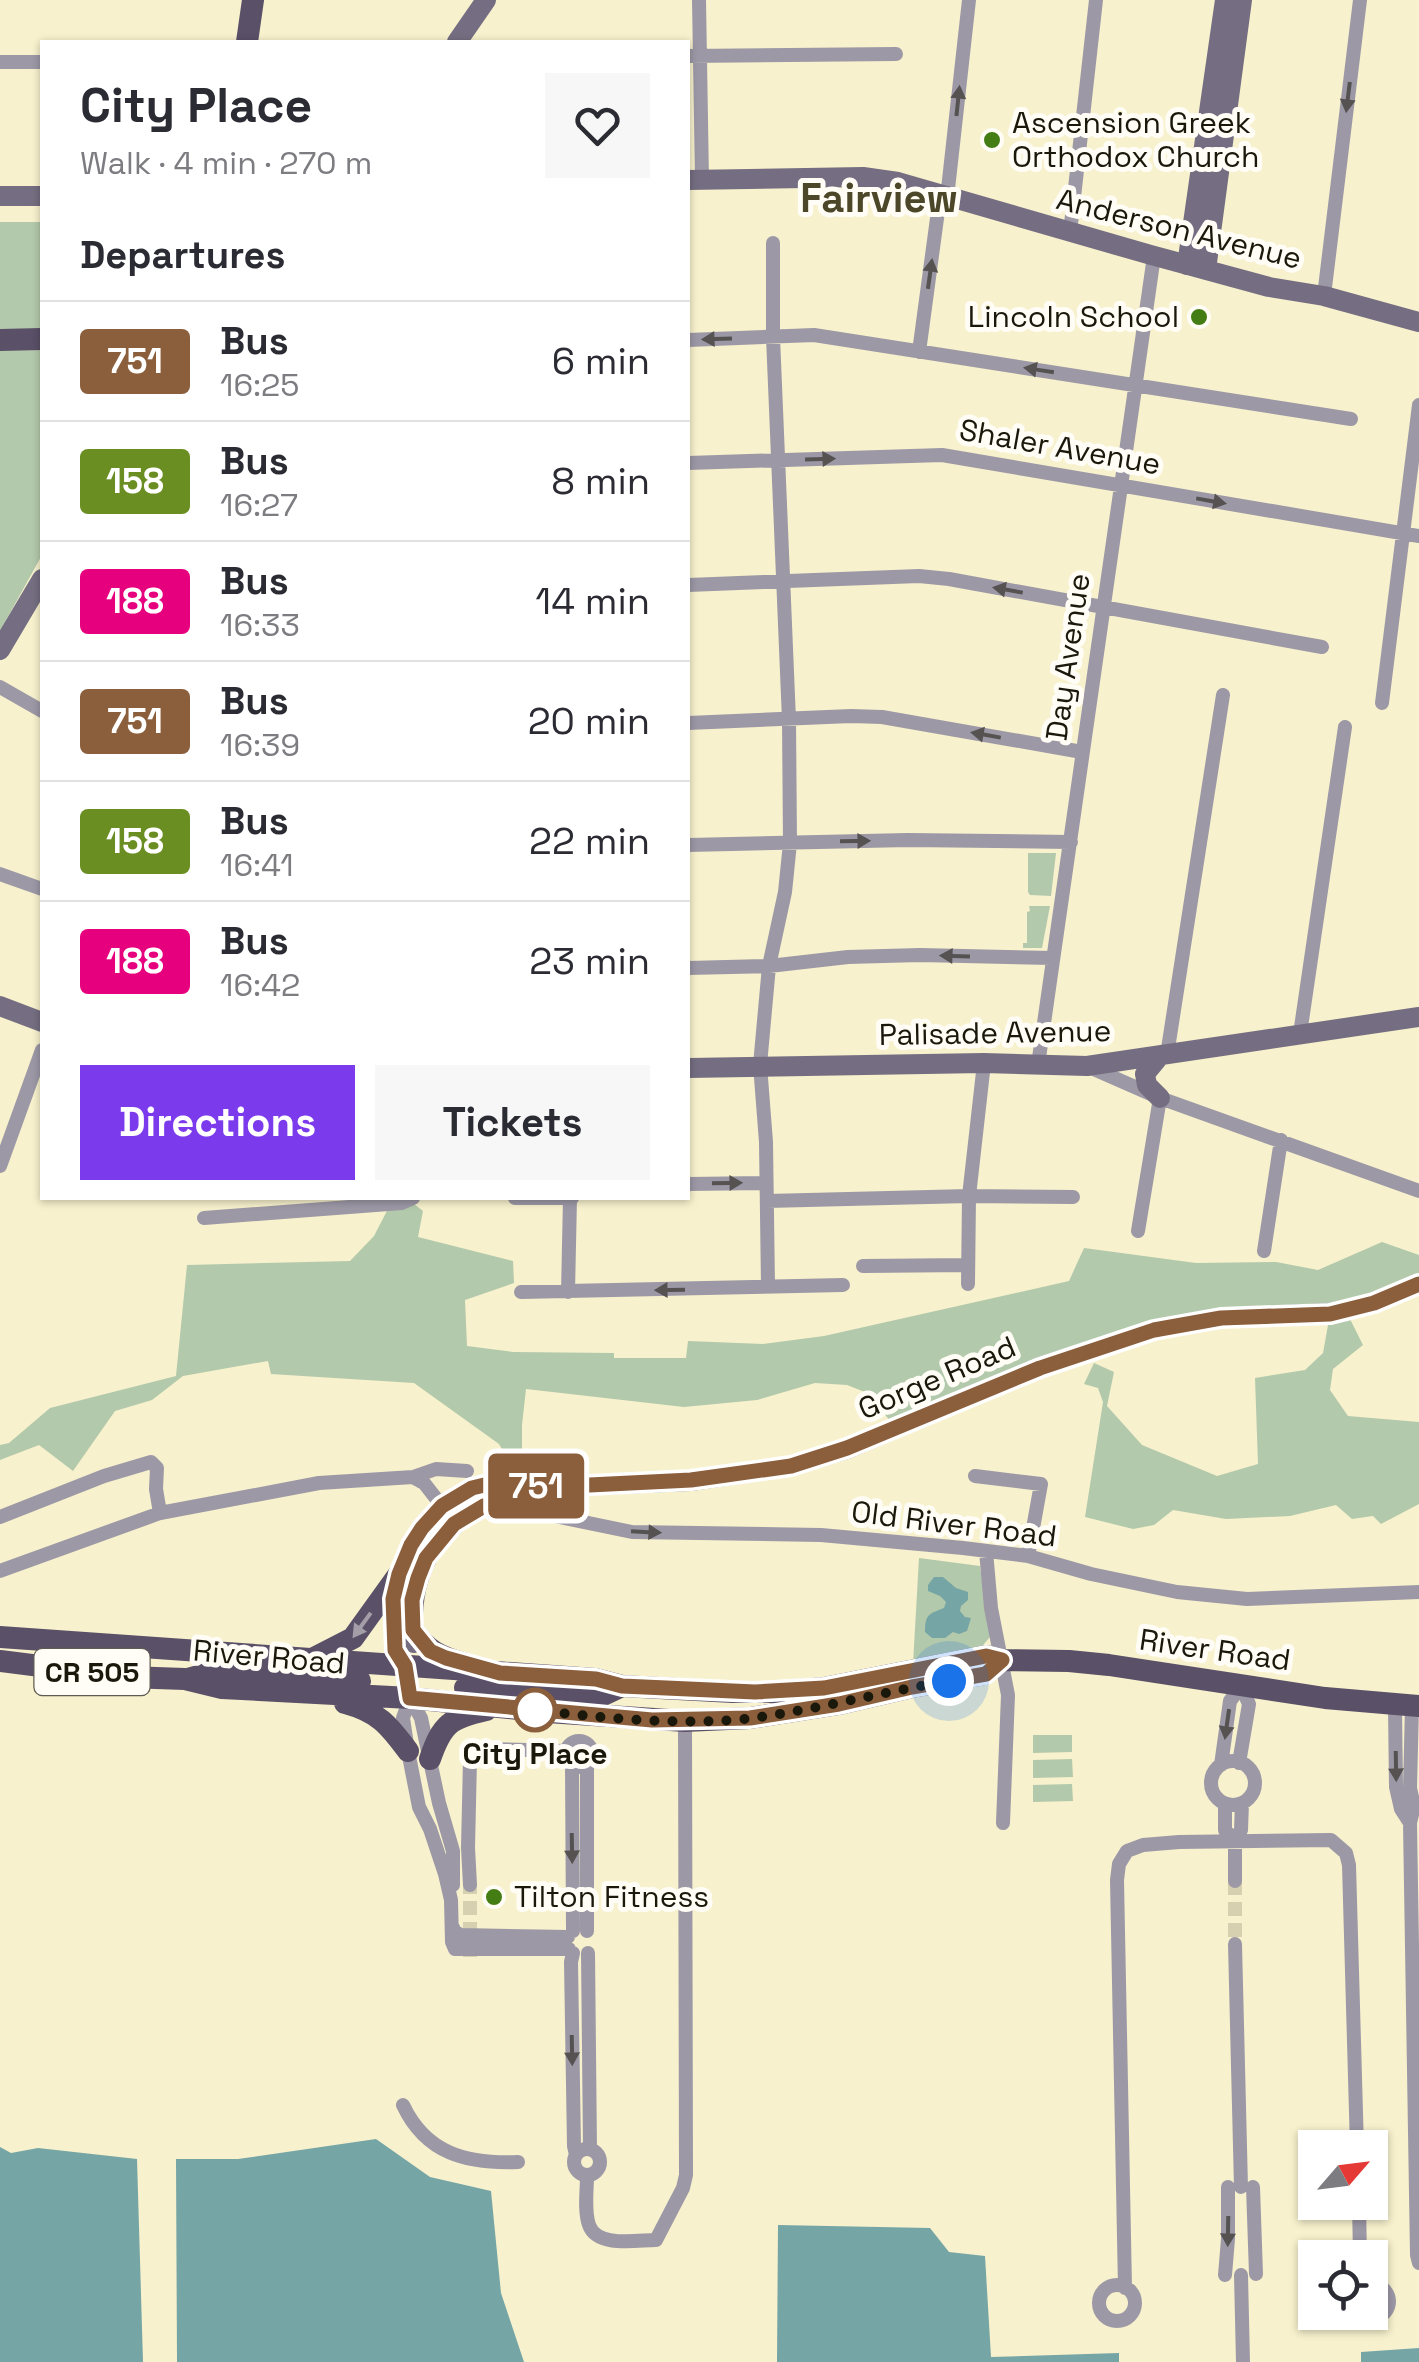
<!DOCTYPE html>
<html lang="en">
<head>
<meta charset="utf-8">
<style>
  body { margin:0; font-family:"Space Grotesk",sans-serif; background:#f7f7f7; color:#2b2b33; height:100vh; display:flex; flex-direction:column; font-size:38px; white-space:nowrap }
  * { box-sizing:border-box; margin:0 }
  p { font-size:32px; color:#7c7c81 }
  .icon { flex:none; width:55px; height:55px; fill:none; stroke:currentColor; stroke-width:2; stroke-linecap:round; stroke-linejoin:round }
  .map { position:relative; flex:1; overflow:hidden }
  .details { position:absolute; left:40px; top:40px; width:650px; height:1160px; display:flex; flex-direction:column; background:#fff; border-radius:0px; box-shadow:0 2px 8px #0004 }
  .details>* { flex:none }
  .badge { padding:0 20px; border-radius:8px; font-size:35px; line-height:65px }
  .needle { width:65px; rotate:62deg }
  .controls { position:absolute; left:1298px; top:2130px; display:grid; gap:20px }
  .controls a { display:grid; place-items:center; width:90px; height:90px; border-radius:0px; background:#fff; box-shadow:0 2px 8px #0004; font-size:50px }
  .you { position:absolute; width:50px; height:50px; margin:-25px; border:8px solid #fff; border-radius:50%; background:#1a73e8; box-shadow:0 0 0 15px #1a73e833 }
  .map>.badge { position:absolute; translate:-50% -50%; box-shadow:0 0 0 5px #fff }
  h2 { padding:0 40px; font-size:38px; line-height:90px }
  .round { display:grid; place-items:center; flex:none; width:105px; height:105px; border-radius:0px; background:#f7f7f7 }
  .head { display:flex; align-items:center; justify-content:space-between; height:170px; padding:0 40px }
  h1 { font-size:48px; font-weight:600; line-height:75px }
  .action { display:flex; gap:20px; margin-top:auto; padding:20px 40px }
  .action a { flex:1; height:115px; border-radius:0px; background:#7c3aed; color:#fff; font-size:40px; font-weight:600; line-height:115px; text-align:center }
  .action a+a { background:#f7f7f7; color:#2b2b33 }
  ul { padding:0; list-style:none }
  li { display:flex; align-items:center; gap:30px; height:120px; padding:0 40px; border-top:2px solid #e1e1e2 }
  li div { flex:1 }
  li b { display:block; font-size:38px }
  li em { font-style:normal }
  li .badge { min-width:110px; font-weight:700; text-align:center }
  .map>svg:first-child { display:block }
  .green { fill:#b3c9ab }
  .water { fill:#76a5a6 }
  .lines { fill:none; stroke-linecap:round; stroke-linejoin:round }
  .street-tunnel { stroke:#d6d0b0; stroke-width:14; stroke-dasharray:14 7; stroke-linecap:butt }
  .street { stroke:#9d98a6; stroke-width:14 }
  .secondary { stroke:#756e82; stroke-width:20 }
  .primary { stroke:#5a5068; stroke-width:22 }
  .oneway { fill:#555251 }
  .oneway2 { fill:#a49ea8 }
  .line-casing { stroke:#fff; stroke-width:22 }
  .line { stroke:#8b5e3c; stroke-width:15 }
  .walk { stroke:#1a180b; stroke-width:10; stroke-dasharray:0 18 }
  .poi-dot { fill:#447d14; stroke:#fffdf6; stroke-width:4 }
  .stop-dot { fill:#fff; stroke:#8b5e3c; stroke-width:5 }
  .labels { text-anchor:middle; stroke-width:10; stroke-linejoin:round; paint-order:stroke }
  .shield { fill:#fffdf6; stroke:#5f5d52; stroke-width:2.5 }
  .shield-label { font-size:28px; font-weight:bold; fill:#1a180b }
  .poi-label { font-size:30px; fill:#1a180b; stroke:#fffdf6; text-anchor:start }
  .street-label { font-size:30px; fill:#1a180b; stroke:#fffdf6 }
  .stop-label { font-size:30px; font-weight:bold; fill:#1a180b; stroke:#fffdf6 }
  .district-label { font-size:40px; font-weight:bold; fill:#4d4729; stroke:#fffdf6 }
</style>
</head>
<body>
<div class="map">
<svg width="1419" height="2362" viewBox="0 0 1419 2362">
  <rect width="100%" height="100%" fill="#f7f1cd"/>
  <path class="green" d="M 0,222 L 42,222 L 42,555 L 0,631 Z
    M 1028,853 L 1056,853 L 1051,896 L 1030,895 L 1028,892 Z
    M 1029,906 L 1050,906 L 1042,948 L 1023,948 L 1023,943 L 1027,943 L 1027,912 L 1030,911 Z
    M 409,1200 L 423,1211 L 418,1237 L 513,1261 L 514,1283 L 465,1300 L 467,1346 L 513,1352 L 614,1353 L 614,1358 L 686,1358 L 688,1341 L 763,1344 L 824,1336 L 1069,1281 L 1084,1248 L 1196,1263 L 1276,1262 L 1318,1270 L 1382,1242 L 1419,1255 L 1419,1284 L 1346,1311 L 1363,1345 L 1333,1369 L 1330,1390 L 1348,1416 L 1419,1422 L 1419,1504 L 1381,1524 L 1373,1516 L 1352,1519 L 1336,1505 L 1290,1516 L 1226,1519 L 1173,1510 L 1154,1525 L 1133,1529 L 1085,1517 L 1103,1402 L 1098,1388 L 1084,1384 L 1094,1363 L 1114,1372 L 1107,1406 L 1142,1445 L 1217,1476 L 1258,1464 L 1255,1378 L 1305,1370 L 1323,1353 L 1330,1314 L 1187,1323 L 895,1428 L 870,1394 L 847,1385 L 815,1383 L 757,1400 L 684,1407 L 526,1389 L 522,1425 L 522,1484 L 499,1444 L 414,1383 L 271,1374 L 268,1361 L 183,1376 L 152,1400 L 115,1411 L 73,1471 L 39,1445 L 0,1460 L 0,1445 L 9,1443 L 50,1408 L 176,1376 L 187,1265 L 350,1261 L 374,1236 L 391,1203 Z
    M 919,1558 L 980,1566 L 990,1637 L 978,1651 L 913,1664 Z
    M 1033,1735 L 1072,1735 L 1072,1752 L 1033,1753 Z
    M 1072,1759 L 1073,1777 L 1033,1778 L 1033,1760 Z
    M 1072,1784 L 1073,1801 L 1033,1802 L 1033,1785 Z"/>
  <path class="water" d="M 934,1577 L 943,1577 L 956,1588 L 968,1592 L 968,1600 L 961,1606 L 960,1611 L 965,1617 L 971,1618 L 967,1631 L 959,1634 L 953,1632 L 945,1638 L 932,1638 L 925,1632 C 925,1614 929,1614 944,1608 L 946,1602 L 940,1596 L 928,1591 L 928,1585 Z
    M 376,2139 L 430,2177 L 491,2191 L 501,2293 L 524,2362 L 177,2362 L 176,2159 L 238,2159 Z
    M 0,2147 L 11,2153 L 38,2148 L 137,2159 L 143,2362 L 0,2362 Z
    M 778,2225 L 930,2228 L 949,2252 L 985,2256 L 991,2357 L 1119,2353 L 1119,2362 L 777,2362 Z
    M 1419,2348 L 1419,2362 L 1361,2362 L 1361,2352 Z"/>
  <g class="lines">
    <path class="street-tunnel" d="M 1235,1881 L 1235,1944
      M 470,1957 L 470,1885"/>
    <path class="street" d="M 699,0 L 702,179
      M 688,56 L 896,54
      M 0,62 L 42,62
      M 947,198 L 969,0
      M 1070,233 L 1096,0
      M 1324,296 L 1360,0
      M 688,340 L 814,335 L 1351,419
      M 919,352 L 940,196
      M 688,463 L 942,455 L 1419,536
      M 688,585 L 919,576 L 949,579 L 1322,647
      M 0,687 L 42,711
      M 1382,703 L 1419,405
      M 688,723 L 851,716 L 882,717 L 1082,752
      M 688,845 L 908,840 L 1071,842
      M 0,874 L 42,889
      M 688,968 L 769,966 L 848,957 L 920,955 L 1052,958
      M 1300,1034 L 1345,727
      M 1167,1055 L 1223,695
      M 1038,1065 L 1154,256
      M 1087,1066 L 1160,1098 L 1419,1191
      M 0,1166 L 42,1050
      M 688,1184 L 766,1183
      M 515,1198 L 572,1198
      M 767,1201 L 969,1196 L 1073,1197
      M 204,1218 L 402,1203 L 413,1198
      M 1138,1231 L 1160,1098
      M 1264,1251 L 1281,1140
      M 863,1266 L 968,1265
      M 968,1284 L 969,1196 L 984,1063
      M 768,1286 L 766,1142 L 760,1065 L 769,966 L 785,892 L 790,843 L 789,720 L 773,337 L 773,243
      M 521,1292 L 843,1285
      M 568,1292 L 570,1198
      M 975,1476 L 1041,1484 L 1028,1556
      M 413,1477 L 436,1469 L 467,1471
      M 487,1508 L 550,1515 L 632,1532 L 821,1535 L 963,1548 L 1028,1556 L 1091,1574 L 1177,1592 L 1247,1599 L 1419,1592
      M 0,1517 L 104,1476 L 151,1462 L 157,1468 L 156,1489 L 160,1513
      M 986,1551 L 991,1608 L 1008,1695 L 1003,1823
      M 0,1571 L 160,1513 L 319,1483 L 413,1477 L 424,1483 L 442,1506
      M 410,1698 L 403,1718 L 408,1751 L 419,1807 L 430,1829 L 445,1874 L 451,1900 L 452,1942 L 455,1949 L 569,1949
      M 410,1698 L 421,1718 L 439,1803 L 453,1851 L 453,1885
      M 1395,1705 L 1396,1787 L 1401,1809 L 1410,1823
      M 1412,1706 L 1410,1788 L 1414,1806 L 1410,1823 L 1417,2255 L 1419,2263
      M566 1754a13 13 0 1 1 26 0a13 13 0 1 1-26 0Z
      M1211 1783a22 22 0 1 1 44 0a22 22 0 1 1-44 0Z
      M 1239,1763 L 1249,1704 L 1241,1686
      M 572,1765 L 573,1931
      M 587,1765 L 587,1931
      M 1221,1765 L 1230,1701 L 1241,1686
      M 1225,1804 L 1225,1830 L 1235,1840
      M 1235,1881 L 1235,1840 L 1241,1830 L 1242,1803
      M 470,1885 L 468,1848 L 470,1759 L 475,1751 L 485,1749 L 566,1751
      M 452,1926 L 455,1932 L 461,1935 L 568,1937
      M 1235,1944 L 1241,2187
      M 573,1953 L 571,1962 L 574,2146 L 576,2155
      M 588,1953 L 590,2149
      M 403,2105 C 426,2154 467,2164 518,2162
      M574 2162a13 13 0 1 1 26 0a13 13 0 1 1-26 0Z
      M 587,2176 C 587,2190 584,2211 589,2225 C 597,2248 637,2240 656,2240 L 683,2188 L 686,2175 L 685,1721
      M 1253,2187 L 1256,2274
      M 1359,2202 L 1360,2258
      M 1225,2275 L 1228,2239 L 1228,2187
      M 1241,2275 L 1243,2362
      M1099 2303a18 18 0 1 1 36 0a18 18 0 1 1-36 0Z
      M 1125,2288 L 1117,1880 L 1119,1864 L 1127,1851 L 1143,1845 L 1179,1842 L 1331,1840 L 1346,1853 L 1349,1865 L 1357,2148
      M 1352,2312 L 1365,2321 C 1394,2319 1398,2290 1370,2281"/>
    <path class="secondary" d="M 457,42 L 486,0
      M 688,180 L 863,177 L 898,182 L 1151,255 L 1269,287 L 1324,296 L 1419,322
      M 0,196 L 42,196
      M 1187,265 L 1225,0
      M 1206,270 L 1242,0
      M 0,650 L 42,579
      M 0,1006 L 42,1022
      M 1159,1057 L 1145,1074 L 1147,1085 L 1160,1098
      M 688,1068 L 984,1063 L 1087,1066 L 1419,1017
      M 414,1643 C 408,1585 426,1535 481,1508 C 490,1503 501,1502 510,1498 C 517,1495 524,1489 530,1485
      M 410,1698 L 405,1666 L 395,1650 L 393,1599 L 399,1574 L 411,1545 L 423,1527 L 442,1506 L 472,1488 L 505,1480 L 530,1485 L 569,1486 L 691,1481 L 791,1466 L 847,1449 L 1040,1367 L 1154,1330 L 1221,1318 L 1330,1313 L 1374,1303 L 1419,1284"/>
    <path class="primary" d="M 247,42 L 253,0
      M 0,340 L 42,339
      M 413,1630 C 426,1650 441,1657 463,1663
      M 0,1637 L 595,1679 L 622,1686 L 733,1692 L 777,1692 L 824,1688 L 986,1656 L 1002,1660 L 1069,1661 L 1109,1665 L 1325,1698 L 1419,1706
      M 314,1658 L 353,1638 L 399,1574
      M 0,1661 L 127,1677 L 185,1679 L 222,1688 L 410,1698 L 547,1712 L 685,1721 L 750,1718 L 839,1704 L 912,1687 L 985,1674 L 1002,1660
      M 188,1679 L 218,1671 L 248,1671 L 360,1681
      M 465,1688 L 586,1697 L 601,1696 L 622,1686
      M 345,1703 C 378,1712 388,1724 408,1751
      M 430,1759 C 442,1724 450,1718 486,1710"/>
  </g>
  <defs><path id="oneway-solid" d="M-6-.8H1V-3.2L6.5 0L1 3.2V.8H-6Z" transform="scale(2.5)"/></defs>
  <g class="oneway">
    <use href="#oneway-solid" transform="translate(1348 97) rotate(97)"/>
    <use href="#oneway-solid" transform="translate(958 101) rotate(-84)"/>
    <use href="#oneway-solid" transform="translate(930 274) rotate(-82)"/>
    <use href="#oneway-solid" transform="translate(717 339) rotate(178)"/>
    <use href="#oneway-solid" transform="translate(1039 370) rotate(-171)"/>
    <use href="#oneway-solid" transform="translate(820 459) rotate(-2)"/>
    <use href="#oneway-solid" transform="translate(1211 501) rotate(10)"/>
    <use href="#oneway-solid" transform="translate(1008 590) rotate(-170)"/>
    <use href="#oneway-solid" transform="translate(986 735) rotate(-170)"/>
    <use href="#oneway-solid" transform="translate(855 841) rotate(-1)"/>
    <use href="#oneway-solid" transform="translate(955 956) rotate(-178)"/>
    <use href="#oneway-solid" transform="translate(727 1183) rotate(-1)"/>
    <use href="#oneway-solid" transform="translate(670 1290) rotate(179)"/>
    <use href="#oneway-solid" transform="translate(646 1532) rotate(3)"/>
    <use href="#oneway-solid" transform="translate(1227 1724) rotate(98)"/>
    <use href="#oneway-solid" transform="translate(1396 1766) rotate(89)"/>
    <use href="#oneway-solid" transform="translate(572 1848) rotate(89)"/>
    <use href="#oneway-solid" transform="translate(572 2050) rotate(89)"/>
    <use href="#oneway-solid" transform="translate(1228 2231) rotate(91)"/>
  </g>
  <use class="oneway2" href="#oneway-solid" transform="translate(362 1625) rotate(126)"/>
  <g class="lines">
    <g class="line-casing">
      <path id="line" d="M 510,1498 L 484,1506 L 454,1524 L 426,1558 L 418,1578 L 412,1600 L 413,1630 L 430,1651 L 446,1658 L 500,1673 L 596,1679 L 622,1686 L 755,1692 L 824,1688 L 986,1656 L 1002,1660 L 986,1674 L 912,1687 L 839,1704 L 750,1718 L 652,1720 L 410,1698 L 405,1666 L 395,1650 L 393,1599 L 399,1574 L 411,1545 L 422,1528 L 442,1506 L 472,1488 L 505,1480 L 530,1486 L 569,1486 L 691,1480 L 791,1466 L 847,1448 L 1040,1368 L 1154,1330 L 1221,1318 L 1330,1314 L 1374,1303 L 1419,1284"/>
    </g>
    <use href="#line" class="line"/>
    <path class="walk" d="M 535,1710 L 523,1709 C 595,1717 682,1727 753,1718 C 819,1709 883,1692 949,1681"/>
  </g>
  <g class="poi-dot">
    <circle cx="992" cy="140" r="10"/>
    <circle cx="1199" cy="317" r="10"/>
    <circle cx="494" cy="1897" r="10"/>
  </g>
  <circle class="stop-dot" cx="535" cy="1710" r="20"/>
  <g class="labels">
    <rect class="shield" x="34.5" y="1649" width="115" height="46" rx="8"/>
    <g class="shield-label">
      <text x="92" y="1682">CR 505</text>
    </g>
    <g class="poi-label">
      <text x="1012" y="133">Ascension Greek<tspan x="1012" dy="34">Orthodox Church</tspan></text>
      <text x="1179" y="327" text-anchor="end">Lincoln School</text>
      <text x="514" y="1907">Tilton Fitness</text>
    </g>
    <g class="street-label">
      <text transform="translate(1179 229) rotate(14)" y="10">Anderson Avenue</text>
      <text transform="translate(1060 447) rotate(10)" y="10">Shaler Avenue</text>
      <text transform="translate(1068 657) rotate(-82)" y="10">Day Avenue</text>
      <text transform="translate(995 1033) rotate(-1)" y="10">Palisade Avenue</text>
      <text transform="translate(937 1378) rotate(-23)" y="10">Gorge Road</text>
      <text transform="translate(954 1524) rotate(7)" y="10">Old River Road</text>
      <text transform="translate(1215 1650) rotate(8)" y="10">River Road</text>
      <text transform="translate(269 1657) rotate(5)" y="10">River Road</text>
    </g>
    <g class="stop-label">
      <text x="535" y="1764">City Place</text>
    </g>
    <g class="district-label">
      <text x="879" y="212">Fairview</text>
    </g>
  </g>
</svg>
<div class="controls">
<a><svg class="needle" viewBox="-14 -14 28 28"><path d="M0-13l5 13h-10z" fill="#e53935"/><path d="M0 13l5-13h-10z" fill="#7c7c81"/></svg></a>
<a><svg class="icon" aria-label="locate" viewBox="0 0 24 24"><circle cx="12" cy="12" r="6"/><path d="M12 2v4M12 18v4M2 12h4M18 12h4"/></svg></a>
</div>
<div class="you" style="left:949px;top:1681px"></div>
<b class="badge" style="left:536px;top:1486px;background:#8b5e3c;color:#fff">751</b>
<section class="details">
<div class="head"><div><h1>City Place</h1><p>Walk · 4 min · 270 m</p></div><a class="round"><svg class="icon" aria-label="heart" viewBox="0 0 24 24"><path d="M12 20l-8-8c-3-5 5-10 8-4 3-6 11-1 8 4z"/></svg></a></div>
<h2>Departures</h2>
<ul>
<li><span class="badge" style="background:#8b5e3c;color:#fff">751</span><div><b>Bus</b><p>16:25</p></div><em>6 min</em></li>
<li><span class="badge" style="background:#6b8e23;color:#fff">158</span><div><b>Bus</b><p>16:27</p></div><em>8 min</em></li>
<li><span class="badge" style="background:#e6007e;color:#fff">188</span><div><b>Bus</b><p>16:33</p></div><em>14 min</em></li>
<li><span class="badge" style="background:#8b5e3c;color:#fff">751</span><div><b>Bus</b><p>16:39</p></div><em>20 min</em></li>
<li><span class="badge" style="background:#6b8e23;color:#fff">158</span><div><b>Bus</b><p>16:41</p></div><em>22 min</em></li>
<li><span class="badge" style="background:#e6007e;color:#fff">188</span><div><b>Bus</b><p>16:42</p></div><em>23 min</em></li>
</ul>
<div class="action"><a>Directions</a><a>Tickets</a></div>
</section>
</div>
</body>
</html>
